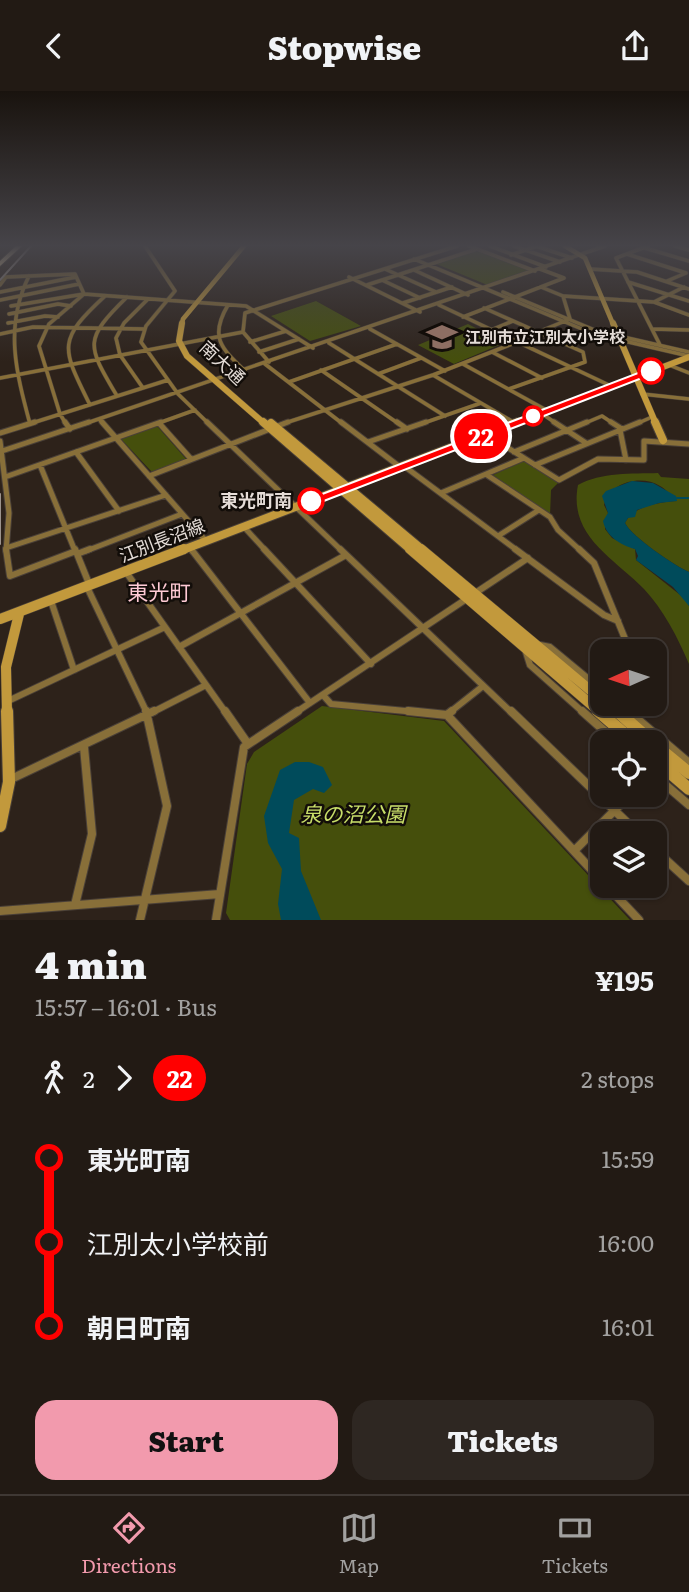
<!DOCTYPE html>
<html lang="en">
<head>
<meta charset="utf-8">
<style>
  body { margin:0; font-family:Literata,"Noto Sans JP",serif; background:#2e2722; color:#f1f3f6; height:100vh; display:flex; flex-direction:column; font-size:26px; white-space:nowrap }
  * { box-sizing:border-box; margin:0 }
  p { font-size:23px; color:#a2a1a0 }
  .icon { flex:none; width:38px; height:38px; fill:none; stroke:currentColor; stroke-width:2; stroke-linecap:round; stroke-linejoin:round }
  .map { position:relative; height:829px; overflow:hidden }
  .panel { display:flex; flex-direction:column; background:#221a14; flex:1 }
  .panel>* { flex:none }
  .badge { padding:0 14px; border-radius:23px; font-size:24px; line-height:46px }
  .needle { width:46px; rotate:267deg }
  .buttons { position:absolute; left:590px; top:548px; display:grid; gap:14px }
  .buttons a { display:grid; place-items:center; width:77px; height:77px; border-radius:14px; background:#221a14; box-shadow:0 2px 5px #0004,0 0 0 2px #3f3834; font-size:35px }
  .map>.badge { position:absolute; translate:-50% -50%; box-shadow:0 0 0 4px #fff }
  .legs { display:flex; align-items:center; gap:10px; height:77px; padding:0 35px; font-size:23px }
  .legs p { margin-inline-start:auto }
  .overview { display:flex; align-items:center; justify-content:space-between; height:119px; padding:0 35px }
  h1 { font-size:38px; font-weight:800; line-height:52px }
  .button { display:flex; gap:14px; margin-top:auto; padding:14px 35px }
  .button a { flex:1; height:80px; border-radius:21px; background:#f29aad; color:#111; font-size:28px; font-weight:800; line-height:80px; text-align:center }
  .button a+a { background:#2e2722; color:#f1f3f6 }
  ul { padding:0 35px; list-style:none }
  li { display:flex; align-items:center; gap:24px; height:84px; font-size:26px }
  li i { display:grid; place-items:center; width:10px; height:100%; margin:0 9px; background:currentColor }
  li i::after { content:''; width:18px; height:18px; margin:-9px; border:5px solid; border-radius:50%; background:#221a14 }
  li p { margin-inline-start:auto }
  li:first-child i { background:linear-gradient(#0000 50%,currentColor 0) }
  li:last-child i { background:linear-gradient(currentColor 50%,#0000 0) }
  header { display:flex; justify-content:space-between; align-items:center; height:91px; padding:0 35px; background:#221a14; font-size:32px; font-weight:800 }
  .dock { display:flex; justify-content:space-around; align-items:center; height:98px; border-top:2px solid #3f3834; background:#221a14; font-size:19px; color:#a2a1a0 }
  .dock a { display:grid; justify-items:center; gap:4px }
  .dock .active { color:#f29aad }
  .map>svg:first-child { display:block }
  .green { fill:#454f0c }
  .water { fill:#004b5b }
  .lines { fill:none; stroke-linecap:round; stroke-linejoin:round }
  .stream { stroke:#004b5b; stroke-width:2 }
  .street-far3-casing { stroke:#4a4038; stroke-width:4.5 }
  .street-far2-casing { stroke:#4a4038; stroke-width:7 }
  .street-far1-casing { stroke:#4a4038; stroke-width:8 }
  .street-casing { stroke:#4a4038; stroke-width:10 }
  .secondary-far4-casing { stroke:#4a4038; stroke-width:5 }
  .secondary-far3-casing { stroke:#4a4038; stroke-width:7 }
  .secondary-far2-casing { stroke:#4a4038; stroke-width:10 }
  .secondary-far1-casing { stroke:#4a4038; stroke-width:11 }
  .secondary-casing { stroke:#4a4038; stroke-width:14 }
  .highway-casing { stroke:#4a4038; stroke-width:2 }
  .street-far3 { stroke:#886f39; stroke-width:3.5 }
  .street-far2 { stroke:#886f39; stroke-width:5 }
  .street-far1 { stroke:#886f39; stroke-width:6 }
  .street { stroke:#886f39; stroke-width:8 }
  .secondary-far4 { stroke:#c2993c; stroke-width:4.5 }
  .secondary-far3 { stroke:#c2993c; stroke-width:6 }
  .secondary-far2 { stroke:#c2993c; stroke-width:8 }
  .secondary-far1 { stroke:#c2993c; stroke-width:10 }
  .secondary { stroke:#c2993c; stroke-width:12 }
  .highway { fill:#f7deac; fill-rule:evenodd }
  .rail { stroke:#9c938d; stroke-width:2 }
  .line-1 { fill:#f00; stroke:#fff; stroke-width:2 }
  .stop-1-dot { fill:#fff; stroke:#f00; stroke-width:3.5 }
  .labels { text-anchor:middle; stroke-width:5; stroke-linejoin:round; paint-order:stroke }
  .far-poi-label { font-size:16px; font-weight:bold; fill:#e4dcd7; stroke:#120d09; text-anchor:start }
  .street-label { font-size:18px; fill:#e4dcd7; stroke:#120d09 }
  .stop-label { font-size:18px; font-weight:bold; fill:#e4dcd7; stroke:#120d09; text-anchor:end }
  .quarter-label { font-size:21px; fill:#fecad4; stroke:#120d09 }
  .near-park-label { font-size:21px; font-style:italic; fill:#c8de69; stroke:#120d09 }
</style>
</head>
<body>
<header><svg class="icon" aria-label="back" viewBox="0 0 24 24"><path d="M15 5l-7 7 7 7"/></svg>Stopwise<svg class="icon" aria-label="share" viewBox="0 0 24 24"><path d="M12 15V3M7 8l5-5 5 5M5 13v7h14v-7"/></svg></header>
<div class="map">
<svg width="689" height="829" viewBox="0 0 689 829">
  <rect width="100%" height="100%" fill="#2d221a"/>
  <path class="green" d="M 475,159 L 533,180 L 490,195 L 434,172 Z
    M 316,210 L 361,235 L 310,250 L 271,225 Z
    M 468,233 L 504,252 L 454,273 L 418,254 Z
    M 157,335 L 186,368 L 152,381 L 121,348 Z
    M 524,370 L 558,392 L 551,399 L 550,425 L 493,384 Z
    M 658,382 L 661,386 L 689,388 L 689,481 C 675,475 632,446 625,432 C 633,415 660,411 677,410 C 672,406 666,398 660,395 C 641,383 610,391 604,414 L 608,422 L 605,438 L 612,447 L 635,458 L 636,469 L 684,507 L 689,515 L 689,573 C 678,547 663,518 644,498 C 614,467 568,445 578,394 C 601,381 632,383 658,382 Z
    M 322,615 L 444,630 L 630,829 L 230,829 L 226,822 L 247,673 L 254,661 Z"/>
  <path class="water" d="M 632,390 L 653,392 L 676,405 L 677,410 L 659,412 L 637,419 L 635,426 L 628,427 L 625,432 C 632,446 675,475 689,481 L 689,515 L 673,496 L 636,469 L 638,465 L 635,458 C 620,454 606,445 603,430 L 608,422 L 602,405 L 606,400 Z
    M 295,671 L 309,671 L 323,676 L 332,694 L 324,702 L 313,698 L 294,709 L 289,742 L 299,747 L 301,780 L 321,829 L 281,829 L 278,813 L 282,778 L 268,752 L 264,725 L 280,679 Z"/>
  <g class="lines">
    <path class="stream" d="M 677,407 L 689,407"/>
    <g class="street-far3-casing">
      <path id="street-far3" d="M 145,155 L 175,200 L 146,235 L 141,251 L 178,303 L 209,333
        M 469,155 L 535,180
        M 490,155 L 546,176
        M 514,155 L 560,171
        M 536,155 L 572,167
        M 648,155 L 616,167 L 660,254
        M 675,155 L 689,159
        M 645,157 L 689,170
        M 627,163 L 686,182
        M 511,164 L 537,155
        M 414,168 L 594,243 L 689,265
        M 385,178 L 436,201
        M 590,178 L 637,181 L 689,198
        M 414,179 L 468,204
        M 29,185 C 4,235 16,281 30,333
        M 349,186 L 420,221
        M 382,189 L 420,207
        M 667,190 L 686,182
        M 628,191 L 689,210
        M 0,194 L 6,186 L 75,183 L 84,203 L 49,233 L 39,255 L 60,323 L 66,333
        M 367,194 L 477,158
        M 0,201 L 76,186
        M 503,201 L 597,240 L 689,261
        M 563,205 L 654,211 L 689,224
        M 0,209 L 79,193
        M 654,211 L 684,196
        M 403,212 L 452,196
        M 228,214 C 209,246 221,257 245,280
        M 439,214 L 611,295
        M 11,215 L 84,203 L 246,215 L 313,257
        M 484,217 L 583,261 L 585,271 L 509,298
        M 9,223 L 58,213 L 71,215
        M 463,226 L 564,187 L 540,178
        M 8,232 L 45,225 L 58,226
        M 370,238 L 445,280
        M 652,238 L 689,239
        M 491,239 L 513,230
        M 538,241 L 570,228 L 563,205 L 541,196
        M 0,243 L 33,236 L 144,238
        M 250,251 L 286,240
        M 329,252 L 445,325
        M 259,261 L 299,248
        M 492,261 L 542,287
        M 269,271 L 243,241 L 245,222 L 457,155
        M 265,273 L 343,333
        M 463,273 L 548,320
        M 669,274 L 689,282
        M 321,279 L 399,333
        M 378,283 L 421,267
        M 433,284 L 515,332
        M 0,287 L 243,241
        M 289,291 L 397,253
        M 143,297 L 120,264 L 116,247 L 124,232 L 148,208
        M 642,303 L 689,308
        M 117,305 C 87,254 83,249 127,206
        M 90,314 C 62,257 56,250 105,205
        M 541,322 L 557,333
        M 99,328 L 103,333
        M 29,333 L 168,289
        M 84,333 L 605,155
        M 156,333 L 195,319
        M 282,333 L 433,284 L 517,251
        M 421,333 L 481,312
        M 583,333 L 602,325 L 614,333
        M 636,333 L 652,326"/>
    </g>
    <g class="street-far2-casing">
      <path id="street-far2" d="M 65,331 L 70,338
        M 102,331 L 206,450
        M 207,331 L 342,460
        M 341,331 L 400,376
        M 397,331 L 407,338
        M 554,331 L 586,352
        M 611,331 L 622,338
        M 159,332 L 191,368
        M 620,339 L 626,369
        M 0,342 L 35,331
        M 486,343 L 559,389 L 598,368 L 644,369 L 644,350 L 689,353
        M 0,350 L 9,422 L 6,460
        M 368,351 L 426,331
        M 2,360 L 89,331
        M 76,361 L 119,420
        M 514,361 L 587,331
        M 40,374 L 75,460
        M 535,374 L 640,331
        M 404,375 L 518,460
        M 487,384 L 550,426 L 558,439 L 581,460
        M 149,385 L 288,331
        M 5,386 L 161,331
        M 441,402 L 524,367
        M 244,436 L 266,460
        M 498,445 L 539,419
        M 6,457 L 166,404
        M 190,457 L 192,460
        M 86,460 L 182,423"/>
    </g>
    <g class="street-far1-casing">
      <path id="street-far1" d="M 6,458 L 10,485 L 76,460
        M 75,458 L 90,495
        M 191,458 L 310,612
        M 264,458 L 371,573
        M 340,458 L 512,622
        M 515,458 L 604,524 L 618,530
        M 579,458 L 594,472 L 630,560
        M 77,463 L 90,458
        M 126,481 L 226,622
        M 87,496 L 147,622
        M 51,510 L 74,579
        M 540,554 L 550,556 L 602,599
        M 179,556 L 346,464
        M 525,558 L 530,574 L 584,622
        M 323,604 L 331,613 L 427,622
        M 8,610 L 165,536
        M 618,612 L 630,622
        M 151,622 L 206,594
        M 295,622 L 528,467
        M 449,622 L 483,595"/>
    </g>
    <g class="street-casing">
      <path id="street" d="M 225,620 L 248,653
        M 408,620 L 447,624 L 602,790
        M 511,620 L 638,742
        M 582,620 L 617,651
        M 628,620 L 689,672
        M 447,624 L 452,620
        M 654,684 L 689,714
        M 9,689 L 154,620
        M 654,758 L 689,790
        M 574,760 L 630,704
        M 606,794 L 639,829
        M 75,814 L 92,743 L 84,656
        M 0,820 L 220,803
        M 140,829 L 167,715 L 146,620
        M 216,829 L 244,656 L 298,620"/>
    </g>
    <g class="secondary-far4-casing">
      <path id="secondary-far4" d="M 565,155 L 585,167 L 613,233
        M 182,233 L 183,228 L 244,155"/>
    </g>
    <g class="secondary-far3-casing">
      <path id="secondary-far3" d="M 182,232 L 179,250 L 187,265 L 265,333
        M 613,232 L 656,333
        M 514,333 L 689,266"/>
    </g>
    <g class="secondary-far2-casing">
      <path id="secondary-far2" d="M 263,331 L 412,460
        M 655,331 L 663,349
        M 271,332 L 424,460
        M 180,460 L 518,331"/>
    </g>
    <g class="secondary-far1-casing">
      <path id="secondary-far1" d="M 410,458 L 601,622
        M 421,458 L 602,609
        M 0,528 L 184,458
        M 607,612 L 619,622
        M 7,622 L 6,576 L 19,523"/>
    </g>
    <g class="secondary-casing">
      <path id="secondary" d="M 598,620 L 634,651
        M 617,620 L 652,651
        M 654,653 L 689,682
        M 654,668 L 689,698
        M 0,735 L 9,691 L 7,620"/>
    </g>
    <g class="highway-casing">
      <path id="highway" d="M 16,155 L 22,155 L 0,175 L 0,170 Z"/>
    </g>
    <use href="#street-far3" class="street-far3"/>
    <use href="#street-far2" class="street-far2"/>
    <use href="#street-far1" class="street-far1"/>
    <use href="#street" class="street"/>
    <use href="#secondary-far4" class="secondary-far4"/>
    <use href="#secondary-far3" class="secondary-far3"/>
    <use href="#secondary-far2" class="secondary-far2"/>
    <use href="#secondary-far1" class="secondary-far1"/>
    <use href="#secondary" class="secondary"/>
    <use href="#highway" class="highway"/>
    <path class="rail" d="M 0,189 L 31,155
      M 0,403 L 0,453"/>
  </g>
  <linearGradient id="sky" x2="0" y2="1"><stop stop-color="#19130e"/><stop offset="0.57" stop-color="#464449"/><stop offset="1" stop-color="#464449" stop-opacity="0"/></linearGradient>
  <rect width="689" height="271" fill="url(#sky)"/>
  <path class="line-1" d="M 651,277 L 656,280 L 655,282 L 316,413 L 311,415 L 304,410 Z"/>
  <defs>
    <g id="school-bare" transform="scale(2.415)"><path d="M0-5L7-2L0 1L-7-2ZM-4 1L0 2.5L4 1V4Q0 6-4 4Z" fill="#8d6e63" stroke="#120d09" stroke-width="2.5" paint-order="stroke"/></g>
  </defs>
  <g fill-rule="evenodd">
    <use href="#school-bare" x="442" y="246"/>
  </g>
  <g class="stop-1-dot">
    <circle cx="651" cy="280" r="12"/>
    <circle cx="533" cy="325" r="9"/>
    <circle cx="311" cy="410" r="12"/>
  </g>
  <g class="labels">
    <g class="far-poi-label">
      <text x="465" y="252">江別市立江別太小学校</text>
    </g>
    <g class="street-label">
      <text transform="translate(222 272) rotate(43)" y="6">南大通</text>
      <text transform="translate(162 450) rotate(-21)" y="6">江別長沼線</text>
    </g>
    <g class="stop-label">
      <text x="292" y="416">東光町南</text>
    </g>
    <g class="quarter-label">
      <text x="159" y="509">東光町</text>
    </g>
    <g class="near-park-label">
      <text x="353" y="731">泉の沼公園</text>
    </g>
  </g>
</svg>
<div class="buttons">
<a><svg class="needle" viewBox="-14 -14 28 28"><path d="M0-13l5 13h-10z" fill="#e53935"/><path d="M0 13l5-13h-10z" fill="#a2a1a0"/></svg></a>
<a><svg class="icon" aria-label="locate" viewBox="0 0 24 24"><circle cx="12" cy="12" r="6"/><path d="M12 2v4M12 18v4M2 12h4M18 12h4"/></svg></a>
<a><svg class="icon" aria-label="layers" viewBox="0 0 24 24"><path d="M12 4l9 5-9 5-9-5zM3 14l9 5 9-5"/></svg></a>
</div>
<b class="badge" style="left:481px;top:345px;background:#f00;color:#fff">22</b>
</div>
<section class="panel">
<div class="overview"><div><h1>4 min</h1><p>15:57 – 16:01 · Bus</p></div><b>¥195</b></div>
<div class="legs"><svg class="icon" aria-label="walk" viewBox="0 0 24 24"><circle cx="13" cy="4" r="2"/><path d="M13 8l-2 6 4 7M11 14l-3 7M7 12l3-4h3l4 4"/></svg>2<svg class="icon" aria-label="forward" viewBox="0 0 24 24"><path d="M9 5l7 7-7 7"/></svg><b class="badge" style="background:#f00;color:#fff">22</b><p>2 stops</p></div>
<ul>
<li><i style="color:#f00"></i><b>東光町南</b><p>15:59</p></li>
<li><i style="color:#f00"></i><span>江別太小学校前</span><p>16:00</p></li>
<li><i style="color:#f00"></i><b>朝日町南</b><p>16:01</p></li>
</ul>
<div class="button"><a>Start</a><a>Tickets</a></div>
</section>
<nav class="dock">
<a class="active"><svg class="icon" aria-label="directions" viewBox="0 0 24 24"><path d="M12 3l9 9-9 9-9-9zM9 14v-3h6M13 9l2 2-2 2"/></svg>Directions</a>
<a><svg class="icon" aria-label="map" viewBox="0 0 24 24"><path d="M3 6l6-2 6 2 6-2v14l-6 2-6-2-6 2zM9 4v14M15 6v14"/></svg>Map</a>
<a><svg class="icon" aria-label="tickets" viewBox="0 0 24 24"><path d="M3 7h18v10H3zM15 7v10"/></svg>Tickets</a>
</nav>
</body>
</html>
